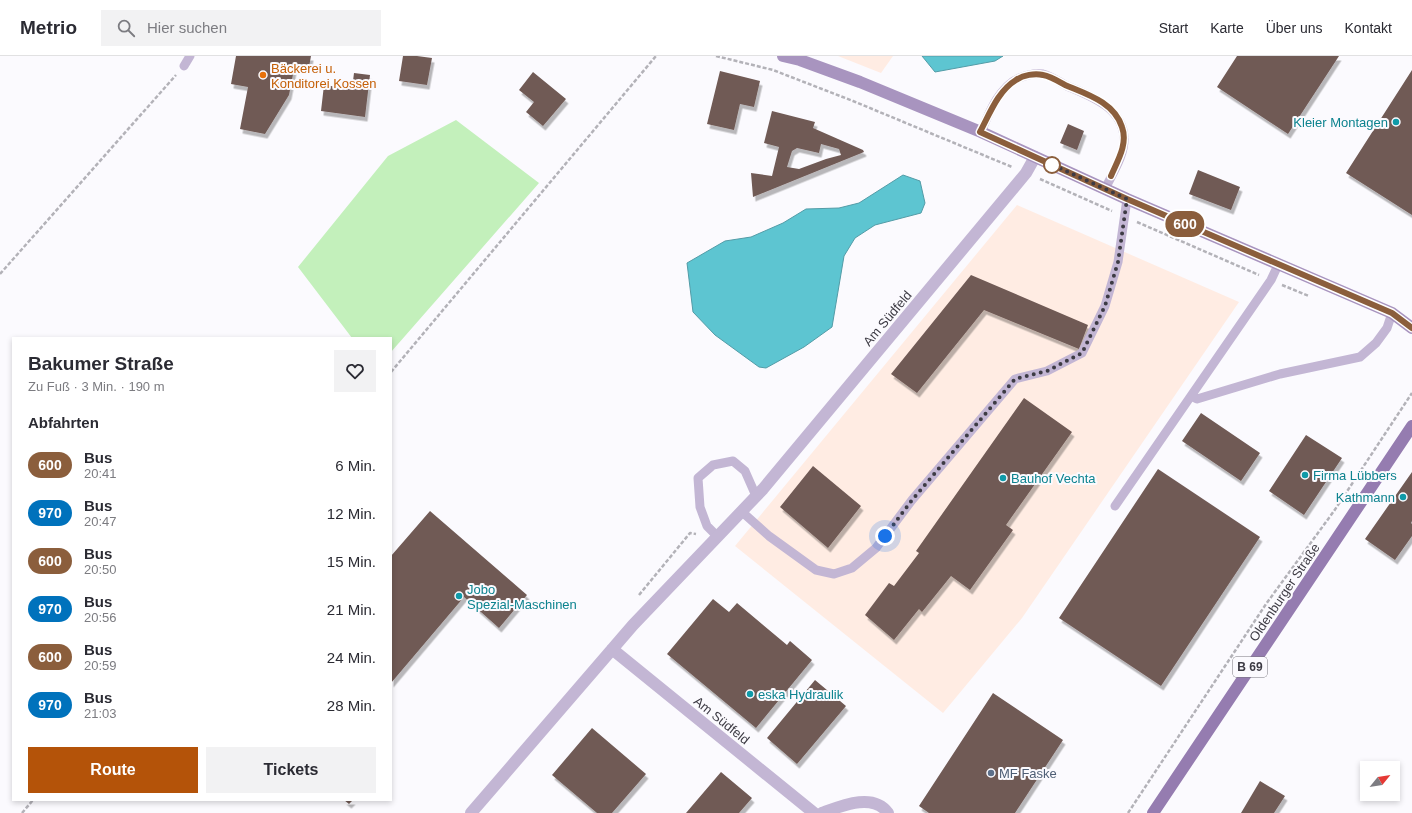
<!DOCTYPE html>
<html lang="de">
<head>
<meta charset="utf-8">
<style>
  body { margin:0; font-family:Helvetica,sans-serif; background:#f2f2f3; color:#2b2b33; height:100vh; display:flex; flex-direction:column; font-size:15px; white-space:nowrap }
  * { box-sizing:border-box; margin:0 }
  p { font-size:13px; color:#7c7c81 }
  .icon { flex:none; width:22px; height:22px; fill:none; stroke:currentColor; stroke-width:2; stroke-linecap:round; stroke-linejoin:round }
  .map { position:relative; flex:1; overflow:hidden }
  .panel { position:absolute; left:12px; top:281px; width:380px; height:464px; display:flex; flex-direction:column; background:#fff; border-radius:0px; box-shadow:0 2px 6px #0003 }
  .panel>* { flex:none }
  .badge { padding:0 8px; border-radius:13px; font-size:14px; line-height:26px }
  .needle { width:26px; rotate:60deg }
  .buttons { position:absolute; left:1360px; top:705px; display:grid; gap:8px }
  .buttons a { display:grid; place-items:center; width:40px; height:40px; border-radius:0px; background:#fff; box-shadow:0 2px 6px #0003; font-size:20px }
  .you { position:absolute; width:20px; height:20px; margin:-10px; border:3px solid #fff; border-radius:50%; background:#1a73e8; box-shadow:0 0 0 6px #1a73e833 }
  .map>.badge { position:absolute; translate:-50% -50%; box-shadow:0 0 0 2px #fff }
  h2 { padding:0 16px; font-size:15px; line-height:36px }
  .round { display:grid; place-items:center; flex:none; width:42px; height:42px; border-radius:0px; background:#f2f2f3 }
  .head { display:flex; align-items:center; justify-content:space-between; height:68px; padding:0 16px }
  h1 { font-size:19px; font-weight:600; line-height:30px }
  .cta { display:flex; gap:8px; margin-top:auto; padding:8px 16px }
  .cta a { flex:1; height:46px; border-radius:0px; background:#b45309; color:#fff; font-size:16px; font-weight:600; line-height:46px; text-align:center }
  .cta a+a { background:#f2f2f3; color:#2b2b33 }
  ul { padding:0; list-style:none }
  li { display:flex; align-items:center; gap:12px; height:48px; padding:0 16px }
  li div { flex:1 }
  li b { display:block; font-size:15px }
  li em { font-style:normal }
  li .badge { min-width:44px; font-weight:700; text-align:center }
  header { display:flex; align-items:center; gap:24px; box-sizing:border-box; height:56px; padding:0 20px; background:#fff; border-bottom:1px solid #e1e1e2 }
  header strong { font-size:19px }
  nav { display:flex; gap:22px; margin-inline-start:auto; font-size:14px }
  .search { width:280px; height:36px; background:#f2f2f3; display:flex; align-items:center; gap:10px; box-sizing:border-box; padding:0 14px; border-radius:0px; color:#7c7c81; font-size:15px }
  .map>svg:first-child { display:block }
  .commercial { fill:#ffece3 }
  .green { fill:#c3f0bb }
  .water { fill:#5dc5d1; stroke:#539ca7 }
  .building { fill:#705a55; fill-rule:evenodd; filter:url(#shadow) }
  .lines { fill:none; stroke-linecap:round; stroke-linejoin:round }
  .path { stroke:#b3b2b8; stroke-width:2.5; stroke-dasharray:4 2; stroke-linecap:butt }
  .lane { stroke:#c3b6d4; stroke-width:9 }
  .street { stroke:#c3b6d4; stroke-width:12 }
  .secondary { stroke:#a894bf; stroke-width:12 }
  .primary { stroke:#957cb0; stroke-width:12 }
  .line-casing { stroke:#fff; stroke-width:9 }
  .line { stroke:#8b5e3c; stroke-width:6 }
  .walk { stroke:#3d3b44; stroke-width:4; stroke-dasharray:0 7.2 }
  .food-dot { fill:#e8710a; stroke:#fbfafe; stroke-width:1.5 }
  .culture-dot { fill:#0f9aa8; stroke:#fbfafe; stroke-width:1.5 }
  .stop-dot { fill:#fff; stroke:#8b5e3c; stroke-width:2 }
  .service-dot { fill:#5c6f8a; stroke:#fbfafe; stroke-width:1.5 }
  .labels { text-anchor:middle; stroke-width:4; stroke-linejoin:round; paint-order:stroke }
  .shield { fill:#fbfafe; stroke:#76747c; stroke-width:1 }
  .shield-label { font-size:12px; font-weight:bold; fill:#3d3b44 }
  .food-label { font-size:13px; fill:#c56008; stroke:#fbfafe; text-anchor:start }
  .culture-label { font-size:13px; fill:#0d838f; stroke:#fbfafe; text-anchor:start }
  .street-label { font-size:13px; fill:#3d3b44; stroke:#fbfafe }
  .service-label { font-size:13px; fill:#4e5e75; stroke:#fbfafe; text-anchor:start }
</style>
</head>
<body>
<header>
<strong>Metrio</strong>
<div class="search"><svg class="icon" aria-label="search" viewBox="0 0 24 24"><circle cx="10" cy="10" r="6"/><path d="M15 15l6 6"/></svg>Hier suchen</div>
<nav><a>Start</a><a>Karte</a><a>Über uns</a><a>Kontakt</a></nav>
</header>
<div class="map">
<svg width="1412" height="757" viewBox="0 0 1412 757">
  <defs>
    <filter id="shadow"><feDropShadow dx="2.5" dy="4.5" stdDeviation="0" flood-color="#0004"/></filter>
  </defs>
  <rect width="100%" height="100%" fill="#fbfafe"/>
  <path class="commercial" d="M 838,0 L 893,0 L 881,17 Z
    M 1017,149 L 1239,246 L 1022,562 L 943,657 L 735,490 Z"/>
  <path class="green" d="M 456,64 L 539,127 L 391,296 L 391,282 L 352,282 L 298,211 L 388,100 Z"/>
  <path class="water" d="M 922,0 L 1003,0 L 995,5 L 935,16 Z
    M 903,119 L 920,125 L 925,147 L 921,157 L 875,169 L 855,182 L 844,200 L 832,271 L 804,291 L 766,312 L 759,311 L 715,279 L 693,256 L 687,207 L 725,185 L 751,181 L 783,167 L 806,153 L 839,152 L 859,147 Z"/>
  <path class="building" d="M 236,0 L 311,0 L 309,11 L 295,8 L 289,39 L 265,78 L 240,73 L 248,31 L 231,28 Z
    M 403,0 L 417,0 L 432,2 L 427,29 L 399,25 Z
    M 1237,0 L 1339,0 L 1288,78 L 1217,31 Z
    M 1412,14 L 1412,159 L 1346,117 Z
    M 720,15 L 760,25 L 754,51 L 740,48 L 734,74 L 707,68 Z
    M 533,16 L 566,43 L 543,70 L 526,56 L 534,46 L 519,34 Z
    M 354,17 L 370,19 L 365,61 L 321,55 L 324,29 L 352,33 Z
    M 772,55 L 815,66 L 813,72 L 863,94 L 864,96 L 753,141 L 751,117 L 772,120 L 779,91 L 764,87 ZM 821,88 L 839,93 L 841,99 L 826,103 L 799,113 L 787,111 L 792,95 L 797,92 L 819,97 Z
    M 1068,68 L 1084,75 L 1077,94 L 1060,87 Z
    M 1198,114 L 1240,131 L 1231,154 L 1189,138 Z
    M 971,219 L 1088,269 L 1079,293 L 984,254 L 917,337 L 891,318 Z
    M 1024,342 L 1072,376 L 1006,469 L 1013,474 L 970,534 L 951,520 L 922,556 L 919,553 L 894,584 L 865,559 L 889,527 L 894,530 L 919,497 L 916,495 Z
    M 1201,357 L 1260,397 L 1241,425 L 1182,385 Z
    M 1306,379 L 1342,402 L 1304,459 L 1269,435 Z
    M 813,410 L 861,450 L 828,492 L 780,451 Z
    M 1158,413 L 1260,481 L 1161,630 L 1059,562 Z
    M 1412,416 L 1412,465 L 1411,467 L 1412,468 L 1412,480 L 1395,504 L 1365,483 Z
    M 430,455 L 527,539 L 499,572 L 464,541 L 391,627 L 391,500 Z
    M 713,543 L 729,556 L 737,547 L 787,589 L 790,585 L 812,604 L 756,672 L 667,598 Z
    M 815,624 L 846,650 L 797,708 L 767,682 Z
    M 993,637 L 1063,684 L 1015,757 L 929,757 L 919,750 Z
    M 592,672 L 646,718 L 612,757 L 597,757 L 552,719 Z
    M 721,716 L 752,742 L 739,757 L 686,757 Z
    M 1260,725 L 1285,740 L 1274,757 L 1241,757 Z
    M 344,744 L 353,744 L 349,748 Z"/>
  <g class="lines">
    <path class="path" d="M 716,0 L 773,14 L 853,45 L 1012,111
      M 1040,123 L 1112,155
      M 1137,166 L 1259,219
      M 0,218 L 176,19
      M 1282,229 L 1309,240
      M 391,316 L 656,0
      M 639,539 L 690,477 L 696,478
      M 22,757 L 33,744
      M 1128,757 L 1266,548 L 1334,455 L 1412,337"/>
    <path class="lane" d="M 184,10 L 190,0
      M 981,76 C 989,57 999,31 1019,22 C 1026,19 1035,17 1043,18 C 1051,20 1060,26 1067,30 C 1091,40 1123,52 1124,82 C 1125,99 1112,118 1105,133
      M 1191,340 L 1197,343 L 1280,318 L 1360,301 L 1376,287 L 1387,272 L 1392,257
      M 1115,450 L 1271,224 L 1278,209
      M 741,455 L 769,480 L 816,514 L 834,518 L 852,512 L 876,492 L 912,444 L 1015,323 L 1047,315 L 1082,297 L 1105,250 L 1118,206 L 1127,143
      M 717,480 L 707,470 L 700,451 L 698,422 L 713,409 L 733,405 L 745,415 L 756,440"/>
    <path class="street" d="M 612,593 L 814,757
      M 471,757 L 633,569 L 763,433 L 1026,117 L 1035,101
      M 822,757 C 841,750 873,736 888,757"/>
    <path class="secondary" d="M 783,0 L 800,4 L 860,26 L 981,76 L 1127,143 L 1392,257 L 1412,272"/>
    <path class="primary" d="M 1153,757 L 1412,370"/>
  </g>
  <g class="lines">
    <g class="line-casing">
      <path id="line" d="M 1111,120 C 1118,104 1128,88 1122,71 C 1114,46 1086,38 1065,29 C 1058,25 1050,20 1043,19 C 1035,17 1023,19 1016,24 C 998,35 990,57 980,76 L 1127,143 L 1392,257 L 1412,272"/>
    </g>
    <use href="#line" class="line"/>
    <path class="walk" d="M 885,480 L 912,444 L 1015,323 L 1047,315 L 1082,297 L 1105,250 L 1118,206 L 1127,143 L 1051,108 L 1052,109"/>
  </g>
  <circle class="food-dot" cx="263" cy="19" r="4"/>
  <g class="culture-dot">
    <circle cx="1396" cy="66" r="4"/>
    <circle cx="1305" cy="419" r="4"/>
    <circle cx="1003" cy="422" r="4"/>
    <circle cx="1403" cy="441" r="4"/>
    <circle cx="459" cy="540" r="4"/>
    <circle cx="750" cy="638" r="4"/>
  </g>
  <circle class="stop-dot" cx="1052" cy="109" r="8"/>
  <circle class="service-dot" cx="991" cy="717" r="4"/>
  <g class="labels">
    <rect class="shield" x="1233" y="601" width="34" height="20" rx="3"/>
    <g class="shield-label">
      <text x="1250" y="615">B 69</text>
    </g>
    <g class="food-label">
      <text x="271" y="17">Bäckerei u.<tspan x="271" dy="15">Konditorei Kossen</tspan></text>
    </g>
    <g class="culture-label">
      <text x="1388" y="71" text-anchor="end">Kleier Montagen</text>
      <text x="1313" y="424">Firma Lübbers</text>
      <text x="1011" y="427">Bauhof Vechta</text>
      <text x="1395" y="446" text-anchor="end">Kathmann</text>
      <text x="467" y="538">Jobo<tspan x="467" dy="15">Spezial-Maschinen</tspan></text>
      <text x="758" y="643">eska Hydraulik</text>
    </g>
    <g class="street-label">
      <text transform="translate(887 262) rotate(-50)" y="5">Am Südfeld</text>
      <text transform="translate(1284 536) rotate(-56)" y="5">Oldenburger Straße</text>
      <text transform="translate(722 664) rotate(39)" y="5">Am Südfeld</text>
    </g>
    <g class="service-label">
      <text x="999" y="722">MF Faske</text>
    </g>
  </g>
</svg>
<div class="buttons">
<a><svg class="needle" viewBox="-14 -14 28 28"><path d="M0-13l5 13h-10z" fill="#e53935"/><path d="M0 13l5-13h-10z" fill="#7c7c81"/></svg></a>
</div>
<div class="you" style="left:885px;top:480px"></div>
<b class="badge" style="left:1185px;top:168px;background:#8b5e3c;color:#fff">600</b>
<section class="panel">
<div class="head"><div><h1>Bakumer Straße</h1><p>Zu Fuß · 3 Min. · 190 m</p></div><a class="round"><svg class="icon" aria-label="heart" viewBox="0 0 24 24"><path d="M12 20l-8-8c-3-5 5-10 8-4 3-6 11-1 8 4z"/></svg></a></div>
<h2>Abfahrten</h2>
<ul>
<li><span class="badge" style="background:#8b5e3c;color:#fff">600</span><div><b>Bus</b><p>20:41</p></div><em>6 Min.</em></li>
<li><span class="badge" style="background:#0072bc;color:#fff">970</span><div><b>Bus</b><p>20:47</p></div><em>12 Min.</em></li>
<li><span class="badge" style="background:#8b5e3c;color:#fff">600</span><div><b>Bus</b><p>20:50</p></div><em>15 Min.</em></li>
<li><span class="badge" style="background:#0072bc;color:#fff">970</span><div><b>Bus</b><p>20:56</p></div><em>21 Min.</em></li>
<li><span class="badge" style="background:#8b5e3c;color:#fff">600</span><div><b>Bus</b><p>20:59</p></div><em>24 Min.</em></li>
<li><span class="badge" style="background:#0072bc;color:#fff">970</span><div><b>Bus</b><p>21:03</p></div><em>28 Min.</em></li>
</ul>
<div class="cta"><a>Route</a><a>Tickets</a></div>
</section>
</div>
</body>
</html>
